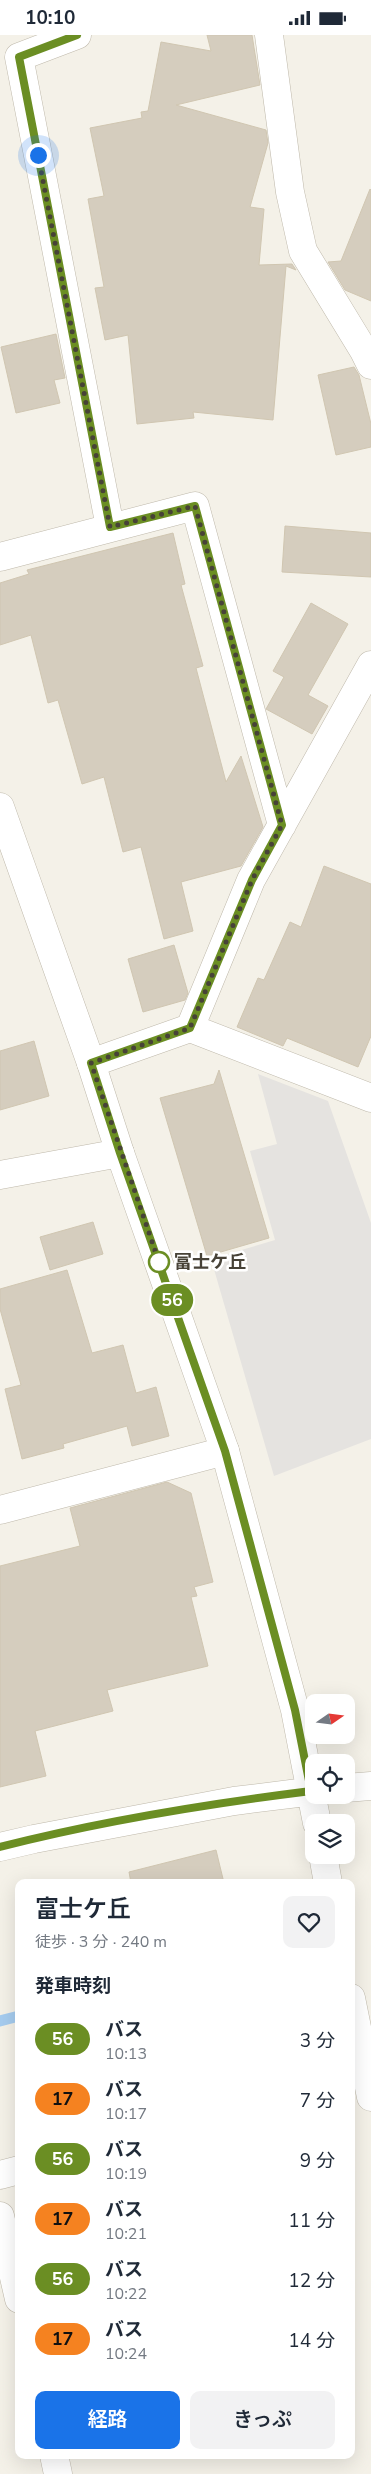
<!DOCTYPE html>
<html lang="ja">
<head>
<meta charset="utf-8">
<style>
  body { margin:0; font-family:"Nunito Sans","Noto Sans JP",sans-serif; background:#f2f2f3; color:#1f2937; height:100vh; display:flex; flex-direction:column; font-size:19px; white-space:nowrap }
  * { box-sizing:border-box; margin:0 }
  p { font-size:16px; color:#747a83 }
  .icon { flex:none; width:28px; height:28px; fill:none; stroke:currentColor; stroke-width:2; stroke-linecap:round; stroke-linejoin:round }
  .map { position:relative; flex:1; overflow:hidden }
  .side { position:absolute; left:15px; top:1844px; width:340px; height:580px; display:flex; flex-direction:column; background:#fff; border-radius:10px; box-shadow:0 5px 20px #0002 }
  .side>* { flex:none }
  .badge { padding:0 10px; border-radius:16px; font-size:18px; line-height:32px }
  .needle { width:32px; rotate:76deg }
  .controls { position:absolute; left:305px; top:1659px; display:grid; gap:10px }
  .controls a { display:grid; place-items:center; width:50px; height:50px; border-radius:10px; background:#fff; box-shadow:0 5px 20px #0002; font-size:25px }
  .you { position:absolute; width:25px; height:25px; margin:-12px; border:4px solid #fff; border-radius:50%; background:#1a73e8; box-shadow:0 0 0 8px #1a73e833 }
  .map>.badge { position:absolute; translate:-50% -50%; box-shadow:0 0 0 2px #fff }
  h2 { padding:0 20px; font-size:19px; line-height:45px }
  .round { display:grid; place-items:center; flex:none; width:52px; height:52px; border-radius:10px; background:#f2f2f3 }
  .summary { display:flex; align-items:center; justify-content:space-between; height:85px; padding:0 20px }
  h1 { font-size:24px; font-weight:600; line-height:38px }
  .button { display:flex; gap:10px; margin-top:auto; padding:10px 20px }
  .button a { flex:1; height:58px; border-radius:10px; background:#1a73e8; color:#fff; font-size:20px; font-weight:600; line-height:58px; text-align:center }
  .button a+a { background:#f2f2f3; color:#1f2937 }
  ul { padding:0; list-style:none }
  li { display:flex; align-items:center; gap:15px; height:60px; padding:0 20px }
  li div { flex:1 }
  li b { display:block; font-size:19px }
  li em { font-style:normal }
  li .badge { min-width:55px; font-weight:700; text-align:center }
  .status { display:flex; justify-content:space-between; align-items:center; height:35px; padding:0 25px; background:#fff; direction:ltr }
  .status svg { height:14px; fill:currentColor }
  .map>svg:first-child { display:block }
  .parking { fill:#e5e3e0 }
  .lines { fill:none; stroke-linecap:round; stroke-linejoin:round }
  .stream { stroke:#a6ccef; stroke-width:11 }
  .building { fill:#d5cdbe; stroke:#d0c6b1 }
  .minor-casing { stroke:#bfb9ab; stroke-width:29 }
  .tertiary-casing { stroke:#bfb9ab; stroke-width:29 }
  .minor { stroke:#fff; stroke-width:28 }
  .tertiary { stroke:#fff; stroke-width:28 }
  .line-casing { stroke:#fff; stroke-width:11 }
  .line { stroke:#6b8e23; stroke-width:8 }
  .walk { stroke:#474237; stroke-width:5; stroke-dasharray:0 9 }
  .stop-dot { fill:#fff; stroke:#6b8e23; stroke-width:2.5 }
  .labels { text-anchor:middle; stroke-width:5; stroke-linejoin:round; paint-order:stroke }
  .stop-label { font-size:18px; font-weight:bold; fill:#474237; stroke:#fff; text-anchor:start }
</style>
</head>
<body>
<div class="status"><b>10:10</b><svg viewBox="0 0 49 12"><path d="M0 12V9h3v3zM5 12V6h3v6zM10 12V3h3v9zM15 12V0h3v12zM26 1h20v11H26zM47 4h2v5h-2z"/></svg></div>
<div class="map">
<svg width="371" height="2439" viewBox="0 0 371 2439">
  <rect width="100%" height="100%" fill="#f4f1e8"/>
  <path class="parking" d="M 258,1039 L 328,1066 L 371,1188 L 371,1404 L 274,1441 L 211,1224 L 275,1205 L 250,1116 L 277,1109 Z"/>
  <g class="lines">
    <path class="stream" d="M 0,1986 L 19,1981"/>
  </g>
  <path class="building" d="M 207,0 L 252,0 L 260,50 L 176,70 L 266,95 L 268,108 L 250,172 L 264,174 L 259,230 L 292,229 L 296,235 L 286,231 L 273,385 L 193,377 L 194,383 L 137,389 L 128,300 L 105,305 L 95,253 L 104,252 L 88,164 L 104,161 L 90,93 L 142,83 L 141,77 L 148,76 L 161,7 L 211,16 Z
    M 370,154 L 371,155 L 371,266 L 345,255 L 328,227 L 341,226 Z
    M 56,299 L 65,343 L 54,345 L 60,368 L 16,378 L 1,312 Z
    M 354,332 L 359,340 L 371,389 L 371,412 L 336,420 L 318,340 Z
    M 285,491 L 371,498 L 371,542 L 282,537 Z
    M 173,498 L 185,549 L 181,550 L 203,631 L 196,633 L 226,747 L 241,721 L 263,792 L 241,831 L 181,847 L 193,896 L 164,904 L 141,812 L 123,817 L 104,742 L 82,749 L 58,665 L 48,668 L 31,600 L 0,610 L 0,548 L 29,539 L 27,535 Z
    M 311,568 L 348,589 L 308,660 L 328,671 L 312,699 L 266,674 L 284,642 L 273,636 Z
    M 324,831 L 371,849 L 371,1001 L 358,1032 L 287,1003 L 283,1011 L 237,992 L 258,943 L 264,945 L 290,887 L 301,892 Z
    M 174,910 L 188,958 L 185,965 L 143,977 L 128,924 Z
    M 34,1006 L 49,1061 L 0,1075 L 0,1016 Z
    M 219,1035 L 269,1203 L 207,1221 L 160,1063 L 214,1049 Z
    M 93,1187 L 103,1219 L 50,1235 L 40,1202 Z
    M 67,1235 L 92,1318 L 123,1310 L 136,1358 L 156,1352 L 169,1401 L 132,1411 L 127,1391 L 63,1409 L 64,1413 L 22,1424 L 5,1354 L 21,1350 L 0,1274 L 0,1254 Z
    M 167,1447 L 191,1458 L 213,1547 L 194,1552 L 197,1561 L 191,1562 L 208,1631 L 107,1655 L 113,1676 L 35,1696 L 46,1741 L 0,1752 L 0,1531 L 80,1511 L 70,1473 Z
    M 216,1815 L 224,1848 L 131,1848 L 129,1837 Z"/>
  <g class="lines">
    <g class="minor-casing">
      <path id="minor" d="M 77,0 L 19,22 L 110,492
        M 269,0 L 290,157 L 303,216 L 364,316 L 371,330
        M 0,522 L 195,471 L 282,790
        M 190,993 L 371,1063
        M 91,1028 L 190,993 L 251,845 L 371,630
        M 0,1140 L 120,1118
        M 0,1475 L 225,1416
        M 0,2140 L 19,2135
        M 0,2181 L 19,2264
        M 54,2420 L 58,2439"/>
    </g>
    <g class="tertiary-casing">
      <path id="tertiary" d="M 0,772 L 91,1028 L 120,1118 L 225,1416 L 295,1675 L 317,1788
        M 346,1753 L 371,1751
        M 0,1812 L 34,1804 L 234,1766 L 314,1756
        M 323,1820 L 328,1848
        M 351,1963 L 371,2062"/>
    </g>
    <use href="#minor" class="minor"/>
    <use href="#tertiary" class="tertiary"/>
  </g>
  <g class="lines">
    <g class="line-casing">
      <path id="line" d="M 0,1812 C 101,1786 207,1769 311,1756 L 295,1675 L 225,1416 L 120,1118 L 91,1028 L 190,993 L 252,845 L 282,790 L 195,471 L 110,492 L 19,22 L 77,0"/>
    </g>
    <use href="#line" class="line"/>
    <path class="walk" d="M 38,120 L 110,492 L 195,471 L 282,790 L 252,845 L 190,993 L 91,1028 L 159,1227"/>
  </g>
  <circle class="stop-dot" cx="159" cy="1227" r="10"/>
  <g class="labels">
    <g class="stop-label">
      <text x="174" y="1233">富士ケ丘</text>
    </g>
  </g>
</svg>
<div class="controls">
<a><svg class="needle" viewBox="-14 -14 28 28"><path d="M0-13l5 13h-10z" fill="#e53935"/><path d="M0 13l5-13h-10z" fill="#747a83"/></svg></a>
<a><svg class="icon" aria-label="locate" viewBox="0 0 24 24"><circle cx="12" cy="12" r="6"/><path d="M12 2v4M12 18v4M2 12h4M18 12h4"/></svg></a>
<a><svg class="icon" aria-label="layers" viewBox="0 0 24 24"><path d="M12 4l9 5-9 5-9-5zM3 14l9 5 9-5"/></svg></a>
</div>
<div class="you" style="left:38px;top:120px"></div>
<b class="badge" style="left:172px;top:1265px;background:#6b8e23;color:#fff">56</b>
<section class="side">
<div class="summary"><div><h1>富士ケ丘</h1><p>徒歩 · 3 分 · 240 m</p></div><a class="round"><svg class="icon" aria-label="heart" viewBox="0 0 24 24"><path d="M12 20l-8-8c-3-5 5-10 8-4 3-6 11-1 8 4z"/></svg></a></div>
<h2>発車時刻</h2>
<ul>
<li><span class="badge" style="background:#6b8e23;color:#fff">56</span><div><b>バス</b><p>10:13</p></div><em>3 分</em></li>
<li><span class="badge" style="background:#f58220;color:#111">17</span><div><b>バス</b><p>10:17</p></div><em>7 分</em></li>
<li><span class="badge" style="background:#6b8e23;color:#fff">56</span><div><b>バス</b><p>10:19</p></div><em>9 分</em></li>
<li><span class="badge" style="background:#f58220;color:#111">17</span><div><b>バス</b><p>10:21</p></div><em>11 分</em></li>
<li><span class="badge" style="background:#6b8e23;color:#fff">56</span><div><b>バス</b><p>10:22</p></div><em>12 分</em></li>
<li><span class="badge" style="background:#f58220;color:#111">17</span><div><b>バス</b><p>10:24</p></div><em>14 分</em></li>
</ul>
<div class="button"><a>経路</a><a>きっぷ</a></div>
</section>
</div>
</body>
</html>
